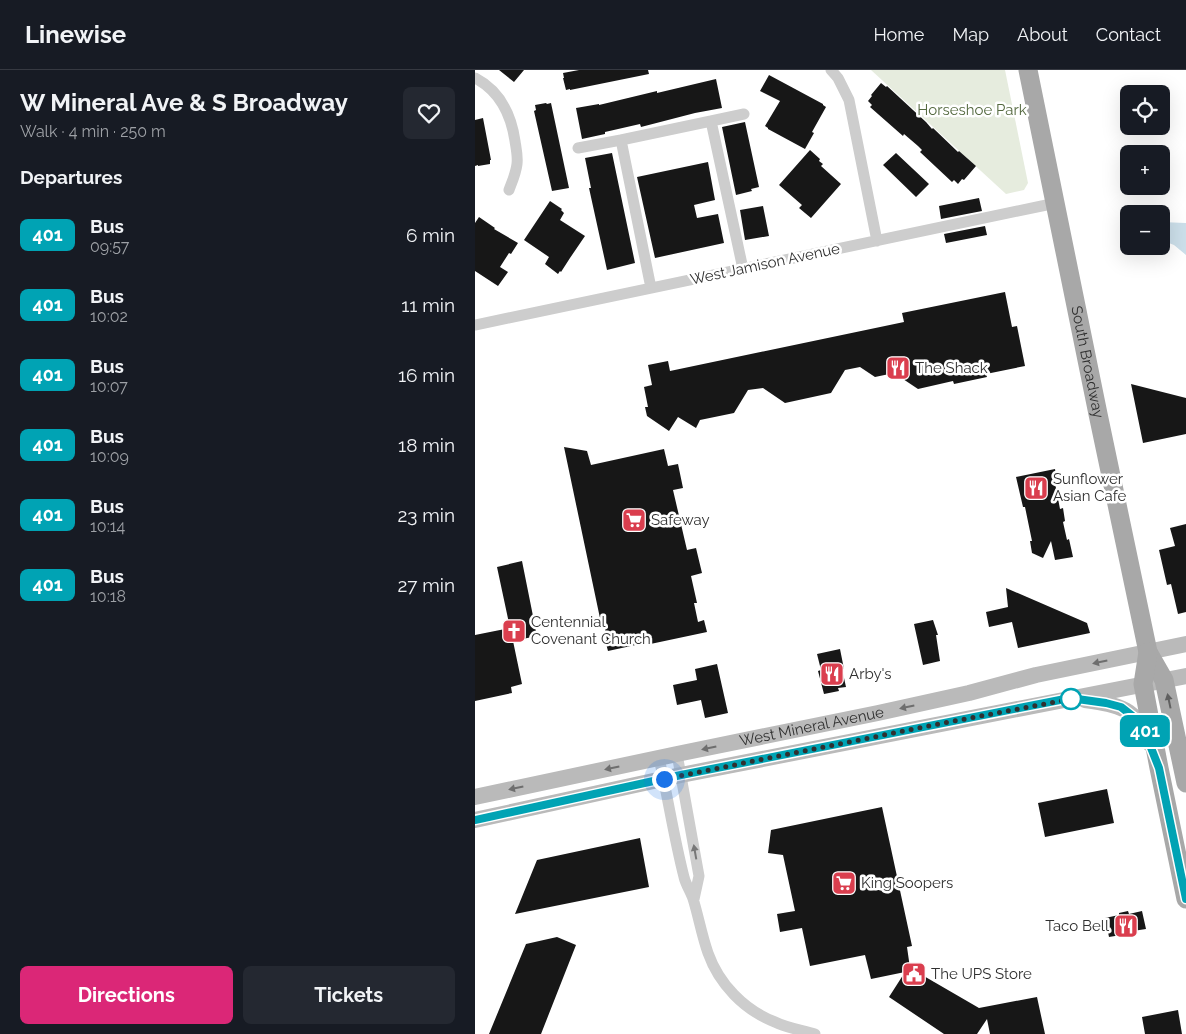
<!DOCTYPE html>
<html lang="en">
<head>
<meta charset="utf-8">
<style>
  body { margin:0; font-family:Raleway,sans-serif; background:#242831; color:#f1f3f6; height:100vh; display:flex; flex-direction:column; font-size:19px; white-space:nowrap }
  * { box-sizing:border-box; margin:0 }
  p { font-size:16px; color:#9ea1a6 }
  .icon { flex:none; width:28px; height:28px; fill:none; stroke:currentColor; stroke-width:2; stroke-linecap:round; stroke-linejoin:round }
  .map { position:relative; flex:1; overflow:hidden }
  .side { display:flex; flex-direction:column; background:#171b24; width:475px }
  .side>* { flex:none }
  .badge { padding:0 10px; border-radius:8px; font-size:18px; line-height:32px }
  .controls { position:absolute; left:645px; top:15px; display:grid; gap:10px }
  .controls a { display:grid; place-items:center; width:50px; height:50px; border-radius:8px; background:#171b24; box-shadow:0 5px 20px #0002; font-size:25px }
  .you { position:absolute; width:25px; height:25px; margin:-12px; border:4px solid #fff; border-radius:50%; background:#1a73e8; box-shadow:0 0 0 8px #1a73e833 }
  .map>.badge { position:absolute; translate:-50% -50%; box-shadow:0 0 0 2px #fff }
  h2 { padding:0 20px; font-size:19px; line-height:45px }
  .round { display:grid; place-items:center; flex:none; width:52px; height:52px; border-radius:8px; background:#242831 }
  .head { display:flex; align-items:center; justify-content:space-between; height:85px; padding:0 20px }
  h1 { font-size:24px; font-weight:700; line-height:38px }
  .button { display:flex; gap:10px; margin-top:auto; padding:10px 20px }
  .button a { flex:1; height:58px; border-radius:8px; background:#db2777; color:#fff; font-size:20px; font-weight:700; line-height:58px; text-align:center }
  .button a+a { background:#242831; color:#f1f3f6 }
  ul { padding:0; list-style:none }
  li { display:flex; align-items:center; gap:15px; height:70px; padding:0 20px }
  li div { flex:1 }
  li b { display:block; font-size:19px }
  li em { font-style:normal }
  li .badge { min-width:55px; font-weight:700; text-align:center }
  header { display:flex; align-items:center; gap:30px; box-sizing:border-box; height:70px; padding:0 25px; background:#171b24; border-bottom:1px solid #363941 }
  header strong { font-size:24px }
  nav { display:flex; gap:28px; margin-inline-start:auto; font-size:18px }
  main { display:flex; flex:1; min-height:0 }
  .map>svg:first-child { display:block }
  .green { fill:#e6ecde }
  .water { fill:#ccdfea }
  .building { fill:#171717 }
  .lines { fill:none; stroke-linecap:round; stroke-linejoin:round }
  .minor { stroke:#cdcdcd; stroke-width:11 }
  .secondary { stroke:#bababa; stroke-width:16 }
  .primary { stroke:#a8a8a8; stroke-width:19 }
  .oneway { fill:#6e6e6e }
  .oneway2 { fill:#606060 }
  .oneway3 { fill:#777 }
  .line-casing { stroke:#fff; stroke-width:11 }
  .line { stroke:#00a3b4; stroke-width:8 }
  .walk { stroke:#303030; stroke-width:5; stroke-dasharray:0 9 }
  .stop-dot { fill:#fff; stroke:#00a3b4; stroke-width:2.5 }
  .labels { text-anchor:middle; stroke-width:5; stroke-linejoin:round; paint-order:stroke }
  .park-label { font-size:15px; fill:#54693f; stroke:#fff }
  .street-label { font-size:15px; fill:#303030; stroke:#fff }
  .poi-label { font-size:15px; fill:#303030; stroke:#fff; text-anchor:start }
</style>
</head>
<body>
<header>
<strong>Linewise</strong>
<nav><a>Home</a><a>Map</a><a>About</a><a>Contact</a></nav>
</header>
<main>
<section class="side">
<div class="head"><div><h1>W Mineral Ave &amp; S Broadway</h1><p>Walk · 4 min · 250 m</p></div><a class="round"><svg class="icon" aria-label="heart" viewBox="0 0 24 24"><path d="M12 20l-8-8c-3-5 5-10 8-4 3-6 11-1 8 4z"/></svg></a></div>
<h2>Departures</h2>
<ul>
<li><span class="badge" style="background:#00a3b4;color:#fff">401</span><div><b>Bus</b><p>09:57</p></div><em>6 min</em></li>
<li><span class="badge" style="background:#00a3b4;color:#fff">401</span><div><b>Bus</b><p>10:02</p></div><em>11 min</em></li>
<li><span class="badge" style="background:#00a3b4;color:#fff">401</span><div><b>Bus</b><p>10:07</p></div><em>16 min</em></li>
<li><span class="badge" style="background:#00a3b4;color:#fff">401</span><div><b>Bus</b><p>10:09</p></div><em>18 min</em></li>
<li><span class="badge" style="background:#00a3b4;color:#fff">401</span><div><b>Bus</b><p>10:14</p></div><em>23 min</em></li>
<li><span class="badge" style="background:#00a3b4;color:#fff">401</span><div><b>Bus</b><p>10:18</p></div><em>27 min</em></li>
</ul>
<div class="button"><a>Directions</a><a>Tickets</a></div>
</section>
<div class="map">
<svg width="711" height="964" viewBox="0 0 711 964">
  <rect width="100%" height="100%" fill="#fff"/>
  <path class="green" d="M 396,0 L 530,0 L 553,113 L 549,120 L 531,124 Z"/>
  <path class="water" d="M 686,152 L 711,153 L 711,185 L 699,175 L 686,170 Z"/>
  <path class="building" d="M 24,0 L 49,0 L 39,12 Z
    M 104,0 L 173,0 L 174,4 L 95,20 L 95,19 L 91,20 L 88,8 L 89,8 L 88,3 Z
    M 294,5 L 348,34 L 348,35 L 351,37 L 337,62 L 339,63 L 330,79 L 293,59 L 293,58 L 290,56 L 305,31 L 285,21 Z
    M 241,9 L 247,38 L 220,43 L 166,57 L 165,54 L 130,62 L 130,64 L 107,69 L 101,38 L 124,34 L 124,35 L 182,21 L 182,23 Z
    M 406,13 L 411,17 L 412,16 L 451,52 L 457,59 L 458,58 L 483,82 L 484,81 L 501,96 L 489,110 L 487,109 L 483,114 L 479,110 L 477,112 L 445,82 L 447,80 L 443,76 L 429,64 L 428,66 L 395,37 L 397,35 L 393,31 L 397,26 L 396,25 Z
    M 71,33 L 72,34 L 76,33 L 94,118 L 77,121 L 59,41 L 61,40 L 60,35 Z
    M 8,48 L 16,90 L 15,90 L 15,94 L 3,96 L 3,95 L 0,96 L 0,50 Z
    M 270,52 L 284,117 L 276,119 L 277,121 L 261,125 L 247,57 Z
    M 335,80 L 345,89 L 344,91 L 348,94 L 346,96 L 366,114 L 336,148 L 324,138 L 327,135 L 304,115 Z
    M 137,83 L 160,193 L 132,200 L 114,118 L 116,118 L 110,88 Z
    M 421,83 L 454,114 L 441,127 L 408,95 Z
    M 233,92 L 240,130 L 219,135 L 222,148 L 243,144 L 249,173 L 180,188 L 162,107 Z
    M 504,128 L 507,141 L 466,149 L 464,136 Z
    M 75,131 L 87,139 L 86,140 L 89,143 L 85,150 L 110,166 L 95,188 L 86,202 L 85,201 L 83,204 L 70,194 L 74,187 L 49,170 Z
    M 288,136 L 294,166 L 270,170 L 265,140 Z
    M 4,147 L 20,158 L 19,159 L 43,173 L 36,184 L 34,183 L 25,197 L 33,202 L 23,216 L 0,201 L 0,153 Z
    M 510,156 L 512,165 L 471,173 L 469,164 Z
    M 530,222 L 537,257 L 542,256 L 550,296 L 511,304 L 512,307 L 479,314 L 478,311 L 443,319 L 419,303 L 400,307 L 385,297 L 370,300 L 356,323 L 310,333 L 288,318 L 273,320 L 259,343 L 225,350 L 221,358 L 203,347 L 194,361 L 172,346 L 170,337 L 173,337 L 169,317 L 177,315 L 173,295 L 193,291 L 195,301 L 429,252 L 427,243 Z
    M 656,314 L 711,328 L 711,364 L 668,373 Z
    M 89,377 L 112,381 L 116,395 L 189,379 L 193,396 L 203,394 L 208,418 L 198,420 L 212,480 L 221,478 L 227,503 L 216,506 L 222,533 L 219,533 L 223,552 L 229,550 L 232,562 L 166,576 L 165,574 L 133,581 L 130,570 L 132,570 L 129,553 L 126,553 Z
    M 580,399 L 582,412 L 580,413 L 585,439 L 588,438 L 590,451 L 588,452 L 592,470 L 594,469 L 598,487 L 580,490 L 576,471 L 568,488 L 557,483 L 555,471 L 557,471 L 550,437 L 548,437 L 541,407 Z
    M 711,454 L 711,542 L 703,544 L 696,514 L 692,515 L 684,480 L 700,476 L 695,458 Z
    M 47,491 L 62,566 L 38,571 L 47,614 L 36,617 L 37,623 L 0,631 L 0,565 L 35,558 L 22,497 Z
    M 531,518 L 612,553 L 615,563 L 543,578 L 537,552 L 514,557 L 511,542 L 533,537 Z
    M 458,550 L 463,565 L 461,565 L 465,591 L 448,595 L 439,554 Z
    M 365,579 L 369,599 L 367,599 L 371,617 L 363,618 L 364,621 L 349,624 L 343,601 L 346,600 L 342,584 Z
    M 242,594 L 253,643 L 230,648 L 226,630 L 202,635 L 198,615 L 222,610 L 220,599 Z
    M 632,719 L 639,753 L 570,767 L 563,733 Z
    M 407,737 L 437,876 L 432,877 L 435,898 L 504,938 L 562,927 L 570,964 L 515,964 L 512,949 L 502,964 L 469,964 L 414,927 L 430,902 L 396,909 L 390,885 L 335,896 L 327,858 L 305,862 L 302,844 L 320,841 L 308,785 L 293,783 L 296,760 Z
    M 165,768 L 174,817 L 40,844 L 62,790 Z
    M 653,841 L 654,844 L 667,841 L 671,859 L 658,861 L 658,863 L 634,867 L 630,848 L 644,845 L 644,843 Z
    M 82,867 L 101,875 L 66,964 L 14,964 L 51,874 Z
    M 703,940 L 707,964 L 670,964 L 667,947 Z"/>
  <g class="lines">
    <path class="minor" d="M 356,0 L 363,8 L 374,30 L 402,171
      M 0,8 C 25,21 36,44 40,71 C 41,78 43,86 42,94 C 41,103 37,112 34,120
      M 236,51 L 269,44
      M 103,78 L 146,70
      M 176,218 L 146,70 L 236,51 L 268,199
      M 0,255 L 581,133
      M 202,684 L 224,806 L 219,829
      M 184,688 C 193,728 199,768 209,807 C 211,816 217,823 219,832 C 224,849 227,866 233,883 C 244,914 269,940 300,952 C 312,958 326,960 340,964"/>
    <g class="secondary">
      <path d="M 610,630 C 645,635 662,638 675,674"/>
      <path id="s1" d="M 0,727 L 202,684 L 403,643 L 494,623 L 561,605 L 711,574"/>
      <path d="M 0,750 L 206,705 L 711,606"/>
    </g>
    <g class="primary">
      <path id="s2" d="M 553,0 L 623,344 L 673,582 L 689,610 L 711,713"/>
      <path d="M 673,582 L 668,614 L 684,698 L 711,829"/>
    </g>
  </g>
  <defs><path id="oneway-solid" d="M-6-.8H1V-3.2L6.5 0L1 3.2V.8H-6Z" transform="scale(1.25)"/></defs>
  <g class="oneway">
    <use href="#oneway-solid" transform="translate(625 592) rotate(168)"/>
    <use href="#oneway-solid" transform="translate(432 637) rotate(168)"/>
    <use href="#oneway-solid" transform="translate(234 678) rotate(168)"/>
    <use href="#oneway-solid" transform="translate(137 698) rotate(168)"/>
    <use href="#oneway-solid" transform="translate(41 718) rotate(168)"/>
  </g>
  <use class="oneway2" href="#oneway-solid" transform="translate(694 631) rotate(-102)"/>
  <use class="oneway3" href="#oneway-solid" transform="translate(220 782) rotate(-100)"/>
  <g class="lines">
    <g class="line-casing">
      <path id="line" d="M 0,750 L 206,705 L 595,628 L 631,633 L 646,637 L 660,648 L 669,660 L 684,698 L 711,829"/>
    </g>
    <use href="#line" class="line"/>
    <path class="walk" d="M 189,709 L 469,653 L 596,629"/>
  </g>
  <defs>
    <g id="restaurant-square" transform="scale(1.25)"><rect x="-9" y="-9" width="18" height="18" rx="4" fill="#da3e4e" stroke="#fff"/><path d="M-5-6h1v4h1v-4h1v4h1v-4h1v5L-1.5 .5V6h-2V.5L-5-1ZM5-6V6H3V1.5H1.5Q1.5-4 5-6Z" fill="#fff"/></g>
    <g id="supermarket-square" transform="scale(1.25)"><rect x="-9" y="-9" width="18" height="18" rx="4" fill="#da3e4e" stroke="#fff"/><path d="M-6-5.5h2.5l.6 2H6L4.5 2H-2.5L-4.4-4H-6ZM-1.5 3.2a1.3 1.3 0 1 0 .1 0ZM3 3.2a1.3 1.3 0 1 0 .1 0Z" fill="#fff"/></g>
    <g id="church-square" transform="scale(1.25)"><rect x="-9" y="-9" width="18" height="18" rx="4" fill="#da3e4e" stroke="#fff"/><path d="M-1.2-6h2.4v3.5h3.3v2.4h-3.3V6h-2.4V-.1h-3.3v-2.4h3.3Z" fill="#fff"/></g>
    <g id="civic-square" transform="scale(1.25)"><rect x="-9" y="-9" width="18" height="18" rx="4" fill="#da3e4e" stroke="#fff"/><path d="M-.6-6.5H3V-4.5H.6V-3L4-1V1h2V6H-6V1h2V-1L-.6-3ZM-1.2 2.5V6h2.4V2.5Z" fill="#fff"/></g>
  </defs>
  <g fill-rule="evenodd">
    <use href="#restaurant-square" x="423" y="298"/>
    <use href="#restaurant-square" x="561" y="418"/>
    <use href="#supermarket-square" x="159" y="450"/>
    <use href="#church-square" x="39" y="561"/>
    <use href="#restaurant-square" x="357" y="604"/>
    <use href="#supermarket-square" x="369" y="813"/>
    <use href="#restaurant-square" x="651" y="856"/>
    <use href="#civic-square" x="439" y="904"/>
  </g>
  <circle class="stop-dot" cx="596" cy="629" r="10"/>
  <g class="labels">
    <g class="park-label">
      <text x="497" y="45">Horseshoe Park</text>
    </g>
    <g class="street-label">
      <text transform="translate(290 194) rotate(-12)" y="5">West Jamison Avenue</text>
      <text dy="5" stroke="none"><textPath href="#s2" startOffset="298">South Broadway</textPath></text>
      <text dy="5" stroke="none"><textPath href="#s1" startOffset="344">West Mineral Avenue</textPath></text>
    </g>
    <g class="poi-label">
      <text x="440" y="303">The Shack</text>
      <text x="578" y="414">Sunflower<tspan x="578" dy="17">Asian Cafe</tspan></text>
      <text x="176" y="455">Safeway</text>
      <text x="56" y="557">Centennial<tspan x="56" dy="17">Covenant Church</tspan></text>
      <text x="374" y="609">Arby's</text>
      <text x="386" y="818">King Soopers</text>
      <text x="634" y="861" text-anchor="end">Taco Bell</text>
      <text x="456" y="909">The UPS Store</text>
    </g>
  </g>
</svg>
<div class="controls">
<a><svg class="icon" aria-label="locate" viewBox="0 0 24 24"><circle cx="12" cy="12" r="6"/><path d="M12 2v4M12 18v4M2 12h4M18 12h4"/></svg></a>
<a>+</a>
<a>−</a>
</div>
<div class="you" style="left:189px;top:709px"></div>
<b class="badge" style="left:670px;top:661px;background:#00a3b4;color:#fff">401</b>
</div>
</main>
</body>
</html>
